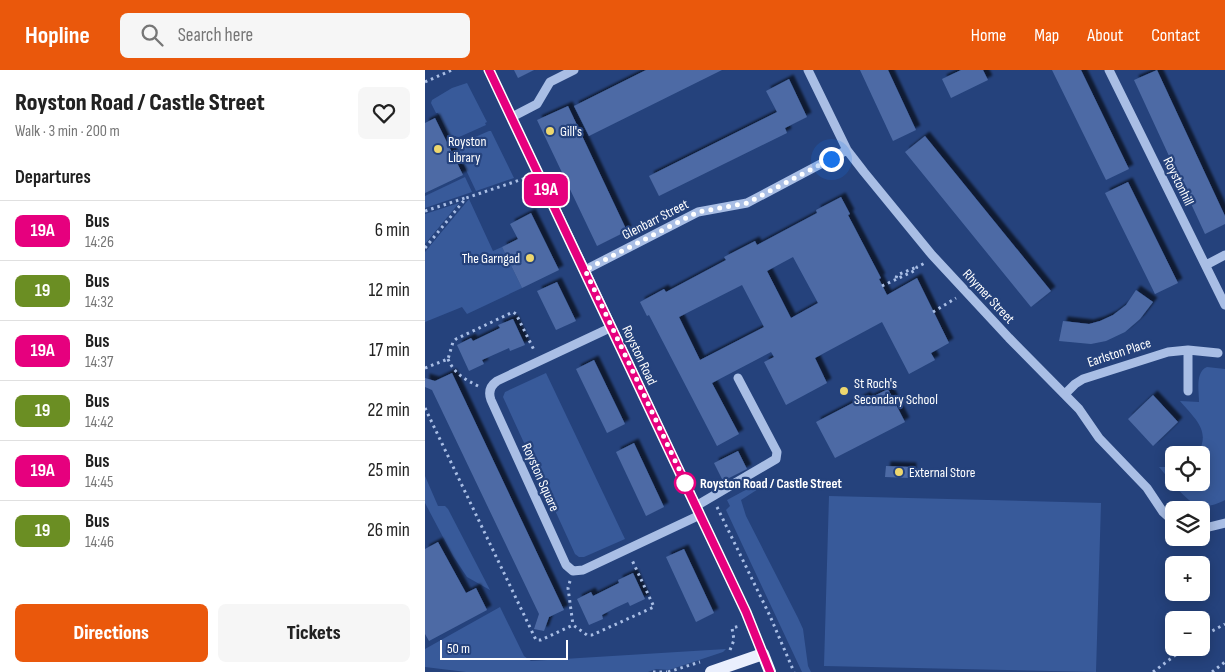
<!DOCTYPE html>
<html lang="en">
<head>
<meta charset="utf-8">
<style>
  body { margin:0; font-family:"Sofia Sans Condensed",sans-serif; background:#f6f6f6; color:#222; height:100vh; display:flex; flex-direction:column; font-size:19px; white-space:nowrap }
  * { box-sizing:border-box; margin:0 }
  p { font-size:16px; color:#767676 }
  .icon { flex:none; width:28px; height:28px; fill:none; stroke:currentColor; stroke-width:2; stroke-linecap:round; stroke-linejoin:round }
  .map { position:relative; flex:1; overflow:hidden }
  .side { display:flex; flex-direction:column; background:#fff; width:425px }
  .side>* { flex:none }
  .badge { padding:0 10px; border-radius:8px; font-size:18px; line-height:32px }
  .controls { position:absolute; left:740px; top:376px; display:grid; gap:10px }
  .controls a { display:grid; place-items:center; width:45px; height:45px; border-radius:8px; background:#fff; box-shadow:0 2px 12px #0003; font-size:25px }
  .scale { position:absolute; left:15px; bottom:12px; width:128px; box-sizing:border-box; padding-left:5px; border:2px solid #fff; border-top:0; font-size:14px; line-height:18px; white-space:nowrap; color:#fff; -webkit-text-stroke:4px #25427c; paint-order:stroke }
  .you { position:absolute; width:25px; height:25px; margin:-12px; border:4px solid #fff; border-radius:50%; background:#1a73e8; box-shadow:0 0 0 8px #1a73e833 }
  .map>.badge { position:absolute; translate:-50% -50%; box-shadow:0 0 0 2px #fff }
  h2 { padding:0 15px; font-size:19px; line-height:45px }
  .round { display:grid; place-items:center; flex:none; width:52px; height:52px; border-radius:8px; background:#f6f6f6 }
  .overview { display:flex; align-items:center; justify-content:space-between; height:85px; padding:0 15px }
  h1 { font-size:24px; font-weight:800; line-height:38px }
  .action { display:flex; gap:10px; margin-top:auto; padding:10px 15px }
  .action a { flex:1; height:58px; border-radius:8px; background:#ea580c; color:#fff; font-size:20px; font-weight:800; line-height:58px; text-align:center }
  .action a+a { background:#f6f6f6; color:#222 }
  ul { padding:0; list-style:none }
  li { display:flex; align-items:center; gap:15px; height:60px; padding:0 15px; border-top:1px solid #e0e0e0 }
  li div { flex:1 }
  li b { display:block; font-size:19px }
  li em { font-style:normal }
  li .badge { min-width:55px; font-weight:700; text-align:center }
  header { display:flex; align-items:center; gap:30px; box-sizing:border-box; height:70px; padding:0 25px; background:#ea580c; color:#fff }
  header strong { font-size:24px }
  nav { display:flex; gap:28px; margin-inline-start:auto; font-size:18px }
  .search { width:350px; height:45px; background:#f6f6f6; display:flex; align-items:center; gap:12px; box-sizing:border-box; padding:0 18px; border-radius:8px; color:#767676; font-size:19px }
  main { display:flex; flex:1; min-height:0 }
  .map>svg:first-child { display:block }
  .green { fill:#385a9a }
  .building { fill:#4d6ba5; fill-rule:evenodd; filter:url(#shadow) }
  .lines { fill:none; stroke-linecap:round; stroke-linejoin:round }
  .path { stroke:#a9bee5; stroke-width:3; stroke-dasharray:2.5 4; stroke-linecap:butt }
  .minor { stroke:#a9bee5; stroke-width:9 }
  .major { stroke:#eaeffd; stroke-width:12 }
  .line-casing { stroke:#fff; stroke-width:11 }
  .line { stroke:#e6007e; stroke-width:8 }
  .walk { stroke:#fff; stroke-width:5; stroke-dasharray:0 9 }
  .poi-dot { fill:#eed76e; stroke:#25427c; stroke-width:2 }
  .stop-dot { fill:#fff; stroke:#e6007e; stroke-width:2.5 }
  .labels { text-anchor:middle; stroke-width:4.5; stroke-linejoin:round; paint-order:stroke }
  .poi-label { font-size:14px; fill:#fff; stroke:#25427c; text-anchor:start }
  .street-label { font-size:14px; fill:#fff; stroke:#25427c }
  .stop-label { font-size:14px; font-weight:bold; fill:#fff; stroke:#25427c; text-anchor:start }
</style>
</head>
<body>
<header>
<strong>Hopline</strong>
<div class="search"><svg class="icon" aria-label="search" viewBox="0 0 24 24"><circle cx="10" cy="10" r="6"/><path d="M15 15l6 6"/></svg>Search here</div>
<nav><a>Home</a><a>Map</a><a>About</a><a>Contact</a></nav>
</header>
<main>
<section class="side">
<div class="overview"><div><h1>Royston Road / Castle Street</h1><p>Walk · 3 min · 200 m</p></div><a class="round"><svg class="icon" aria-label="heart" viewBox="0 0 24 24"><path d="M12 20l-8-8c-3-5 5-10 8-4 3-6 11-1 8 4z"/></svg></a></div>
<h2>Departures</h2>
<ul>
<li><span class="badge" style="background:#e6007e;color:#fff">19A</span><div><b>Bus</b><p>14:26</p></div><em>6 min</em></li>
<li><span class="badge" style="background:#6b8e23;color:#fff">19</span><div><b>Bus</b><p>14:32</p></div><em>12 min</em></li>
<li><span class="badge" style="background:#e6007e;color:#fff">19A</span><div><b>Bus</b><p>14:37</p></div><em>17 min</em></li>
<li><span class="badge" style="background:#6b8e23;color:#fff">19</span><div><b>Bus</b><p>14:42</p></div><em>22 min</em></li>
<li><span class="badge" style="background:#e6007e;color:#fff">19A</span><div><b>Bus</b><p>14:45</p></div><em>25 min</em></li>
<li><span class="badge" style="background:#6b8e23;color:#fff">19</span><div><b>Bus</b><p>14:46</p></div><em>26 min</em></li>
</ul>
<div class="action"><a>Directions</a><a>Tickets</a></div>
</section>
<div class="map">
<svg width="800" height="602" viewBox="0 0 800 602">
  <defs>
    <filter id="shadow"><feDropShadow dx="4.5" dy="-4.5" stdDeviation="1" flood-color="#0009"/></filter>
  </defs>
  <rect width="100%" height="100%" fill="#25427c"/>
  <path class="green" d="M 42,13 L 62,52 L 60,53 L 61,55 L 32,68 L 31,66 L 24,67 L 13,43 L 11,43 L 6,33 L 7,30 L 27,18 Z
    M 64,61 L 66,61 L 89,108 L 51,121 L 32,81 L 34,80 L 33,78 L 35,76 L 34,74 Z
    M 40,107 L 47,122 L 0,138 L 0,126 Z
    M 44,129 L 68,181 L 77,177 L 97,218 L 42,244 L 37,237 L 0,252 L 0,182 Z
    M 34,133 L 0,174 L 0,144 Z
    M 782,297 L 800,299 L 800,430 C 792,434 782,438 773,435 C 761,432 743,407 734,397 L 749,397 L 749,412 L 776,412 L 776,385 L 772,385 C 787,361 770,349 755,331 L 774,332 C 774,321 770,302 782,297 Z
    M 121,303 L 200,469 L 159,487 L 154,487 L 150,484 L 78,327 L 80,322 Z
    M 0,406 L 13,436 L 20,436 L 23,439 L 65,520 L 42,507 L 28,486 L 0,433 Z
    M 339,410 L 344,412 L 316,430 L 321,446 L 373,548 L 378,559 L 383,596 L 386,602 L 377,602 L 301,440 L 305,436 L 302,430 Z
    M 404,426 L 676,433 L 671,602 L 399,596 Z
    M 75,537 L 99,586 L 106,591 L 301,579 L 298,582 L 244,600 L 231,599 L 223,602 L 41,602 L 0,597 L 0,579 Z"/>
  <path class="building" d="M 89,0 L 109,0 L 93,8 Z
    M 221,0 L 297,0 L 164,66 L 149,36 Z
    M 435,0 L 463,0 L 491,60 L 468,71 Z
    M 536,0 L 558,0 L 563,10 L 526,28 L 517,9 Z
    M 627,0 L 656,0 L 704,99 L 681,110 Z
    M 732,0 L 800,146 L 800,154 L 780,164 L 709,10 Z
    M 364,9 L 382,47 L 360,58 L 362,63 L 234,126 L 224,106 L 352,42 L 341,21 Z
    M 143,36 L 202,161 L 172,176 L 112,50 Z
    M 10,48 L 38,105 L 0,123 L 0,53 Z
    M 500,66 L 626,221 L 606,237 L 480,82 Z
    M 703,112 L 753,213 L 730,224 L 680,123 Z
    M 416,127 L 425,144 L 423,145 L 456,208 L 454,209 L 462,225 L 492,208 L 524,273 L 506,283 L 510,290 L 484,304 L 457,252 L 390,288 L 402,313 L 361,335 L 339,292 L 349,287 L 346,282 L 287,313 L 314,364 L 292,376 L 224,245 L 222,246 L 215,232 L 239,219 L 241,222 L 301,190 L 299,187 L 330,171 L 332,175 L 392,143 L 391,140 ZM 368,187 L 393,233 L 366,248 L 342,201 ZM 317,215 L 339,257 L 275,290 L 254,247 Z
    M 106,143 L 134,200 L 97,218 L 77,177 L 93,169 L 85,154 Z
    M 132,212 L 151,251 L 131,260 L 112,221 Z
    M 711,220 L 728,232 L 715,249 L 700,262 L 681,271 L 666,274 L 634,271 L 638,251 L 664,254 L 675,251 L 688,245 L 701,235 Z
    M 88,249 L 100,275 L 85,281 L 84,278 L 57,290 L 59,294 L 44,301 L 32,275 L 46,268 L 48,271 L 75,258 L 73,255 Z
    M 169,290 L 200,354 L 182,363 L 151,299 Z
    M 27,303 L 139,540 L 124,547 L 119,561 L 109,559 L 114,544 L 7,320 L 0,317 L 0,308 L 10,311 Z
    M 463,319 L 480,352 L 410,388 L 391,352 L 441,326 L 443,329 Z
    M 728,325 L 753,352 L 728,376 L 703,349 Z
    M 209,373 L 239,437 L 221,446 L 191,382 Z
    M 313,381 L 322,399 L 298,411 L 289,393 Z
    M 461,396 L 487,397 L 486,408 L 460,407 Z
    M 13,472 L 41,523 L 51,518 L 62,540 L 4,571 L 0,564 L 0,479 Z
    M 259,479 L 289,543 L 271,552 L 241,487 Z
    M 208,503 L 220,529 L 205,536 L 203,532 L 190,538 L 177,545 L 178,549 L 164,555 L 152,529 L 166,522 L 168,526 L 194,513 L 193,510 Z"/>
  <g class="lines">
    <path class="path" d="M 0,12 L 27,0
      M 0,141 L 40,128
      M 0,178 L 41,128 L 104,107
      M 471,208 L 472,205 L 492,197
      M 457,216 L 491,200 L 492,197 L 500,193
      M 508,242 L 531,228
      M 23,289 C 29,304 41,310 55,317
      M 0,298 L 23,289 L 28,272 L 31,269 L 88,242 L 91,244 L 109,280
      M 0,338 L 111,570 L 116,570 L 148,555 L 162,565 L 167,565 L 229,537 L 207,490
      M 292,437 L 345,546 L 369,602
      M 145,511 L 143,518 L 148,555
      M 776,567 L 800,554
      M 305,580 L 309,570 L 307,558 L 315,556
      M 228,602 L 242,602
      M 243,602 L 275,592
      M 728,602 L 760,578
      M 787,602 L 800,592"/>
    <path class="minor" d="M 64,0 L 160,200 L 321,542 L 338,584
      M 383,0 L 422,80 L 439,102 L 507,185 L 584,268 L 654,339 L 674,368 L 722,418 L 738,442 L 749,452
      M 684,0 L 800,235
      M 87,47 L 112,34 L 125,12 L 149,0
      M 781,195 L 800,185
      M 160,200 L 273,142 L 322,133 L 422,80
      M 187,257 L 72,311 C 65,316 63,322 66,330 L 141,495 L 148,501 L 158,500 L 275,445
      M 763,321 L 763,280
      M 640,324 L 650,314 L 658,309 L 743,282 L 763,280 L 793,283
      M 271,436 L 351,389 L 352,382 L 313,308
      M 776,459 L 800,453"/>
    <path class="major" d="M 286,602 L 338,584 L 345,602"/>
  </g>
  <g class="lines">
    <g class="line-casing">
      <path id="line" d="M 64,0 L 275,445 L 321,542 L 345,602"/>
    </g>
    <use href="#line" class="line"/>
    <path class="walk" d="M 260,413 L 263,418 L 160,200 L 273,142 L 322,133 L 406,89"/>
  </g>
  <g class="poi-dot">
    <circle cx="125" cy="61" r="5"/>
    <circle cx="13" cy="79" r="5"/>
    <circle cx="105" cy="188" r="5"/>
    <circle cx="419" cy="321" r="5"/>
    <circle cx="474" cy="402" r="5"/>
  </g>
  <circle class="stop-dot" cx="260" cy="413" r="10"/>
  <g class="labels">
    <g class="poi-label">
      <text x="135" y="66">Gill's</text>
      <text x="23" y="76">Royston<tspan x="23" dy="16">Library</tspan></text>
      <text x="95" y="193" text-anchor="end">The Garngad</text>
      <text x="429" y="318">St Roch's<tspan x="429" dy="16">Secondary School</tspan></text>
      <text x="484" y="407">External Store</text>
    </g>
    <g class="street-label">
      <text transform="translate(754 111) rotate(64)" y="5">Roystonhill</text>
      <text transform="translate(230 149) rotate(-27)" y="5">Glenbarr Street</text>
      <text transform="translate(564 226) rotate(47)" y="5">Rhymer Street</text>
      <text transform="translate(694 282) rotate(-18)" y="5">Earlston Place</text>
      <text transform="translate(215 285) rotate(65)" y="5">Royston Road</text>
      <text transform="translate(116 407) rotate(66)" y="5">Royston Square</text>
    </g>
    <g class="stop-label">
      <text x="275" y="418">Royston Road / Castle Street</text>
    </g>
  </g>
</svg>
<div class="controls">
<a><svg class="icon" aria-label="locate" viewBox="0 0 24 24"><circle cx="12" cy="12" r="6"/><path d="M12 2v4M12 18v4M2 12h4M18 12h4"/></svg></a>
<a><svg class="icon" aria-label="layers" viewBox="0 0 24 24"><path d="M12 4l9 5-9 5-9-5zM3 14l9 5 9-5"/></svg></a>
<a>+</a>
<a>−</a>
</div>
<div class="scale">50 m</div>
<div class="you" style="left:406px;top:89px"></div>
<b class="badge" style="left:121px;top:120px;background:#e6007e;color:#fff">19A</b>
</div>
</main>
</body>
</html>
